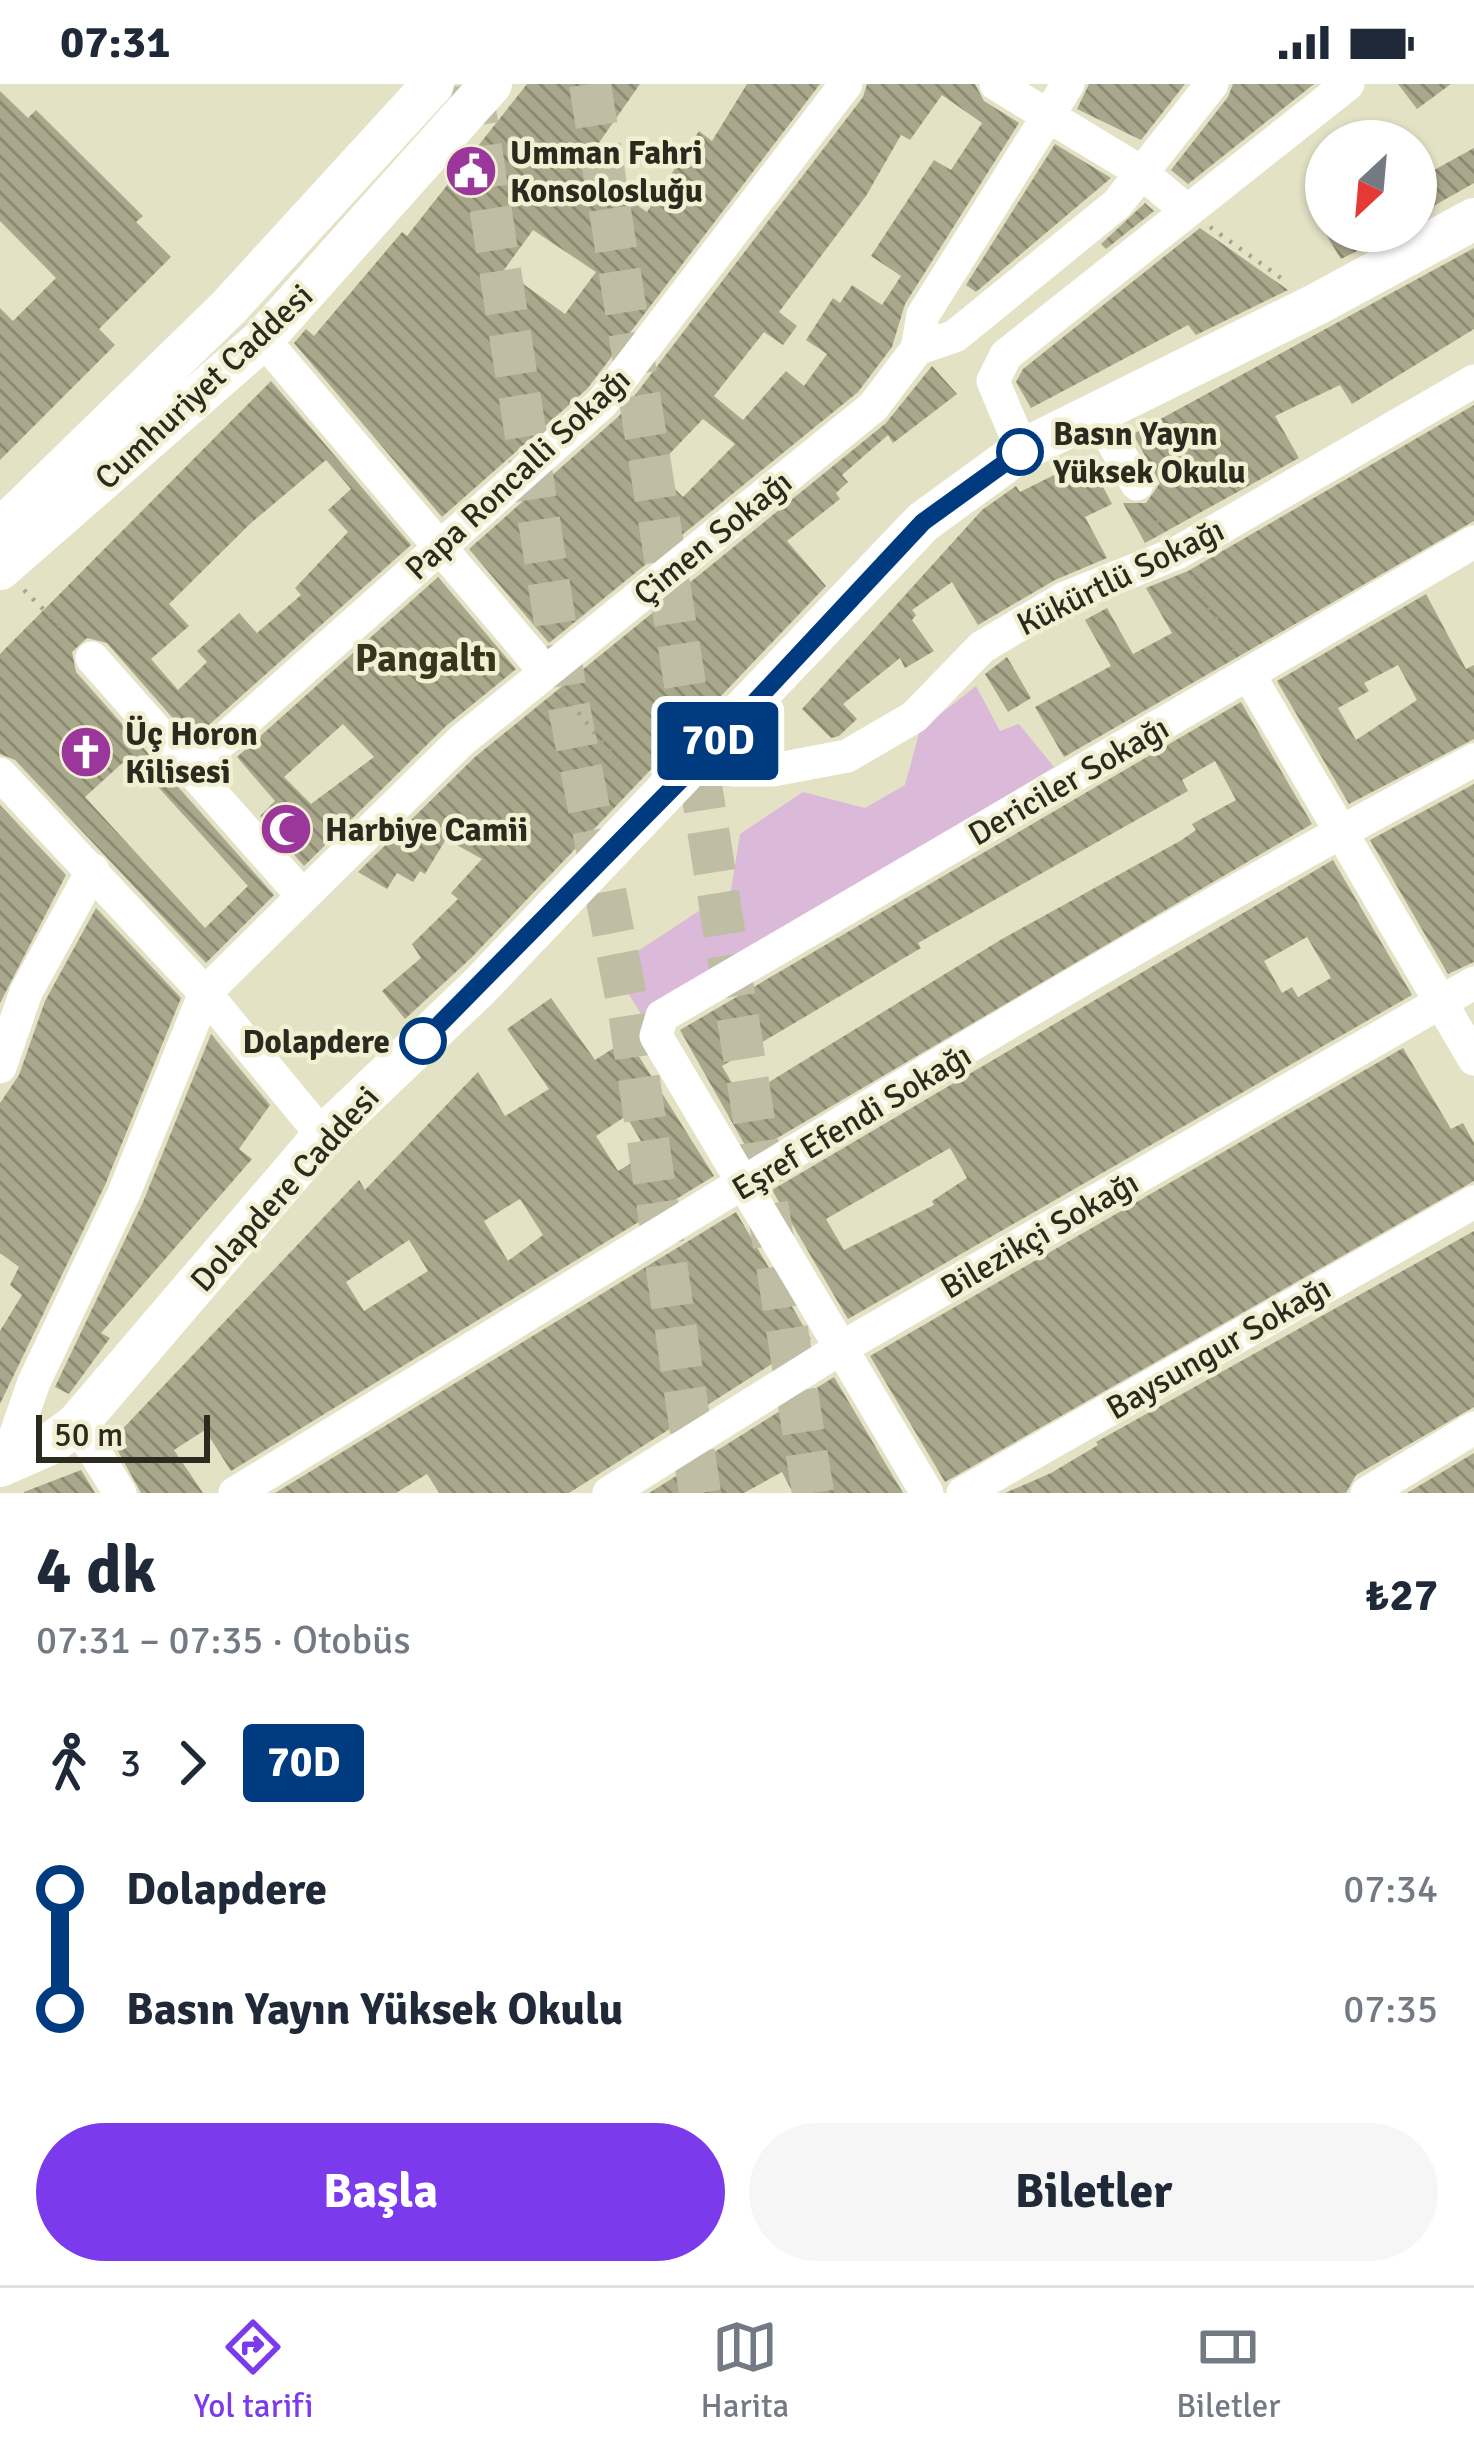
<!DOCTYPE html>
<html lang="tr">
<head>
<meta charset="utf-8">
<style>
  body { margin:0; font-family:Signika,sans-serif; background:#f6f6f7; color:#1f2937; height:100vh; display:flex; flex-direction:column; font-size:45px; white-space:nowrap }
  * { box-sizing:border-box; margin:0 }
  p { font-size:39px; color:#747a83 }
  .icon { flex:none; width:66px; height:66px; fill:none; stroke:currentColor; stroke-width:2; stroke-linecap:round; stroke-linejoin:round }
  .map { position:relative; height:1409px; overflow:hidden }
  .drawer { display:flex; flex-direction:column; background:#fff; flex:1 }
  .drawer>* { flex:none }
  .badge { padding:0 24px; border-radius:9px; font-size:42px; line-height:78px }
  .needle { width:78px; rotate:206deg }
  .buttons { position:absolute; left:1305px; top:36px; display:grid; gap:24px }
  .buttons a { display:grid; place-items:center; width:132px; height:132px; border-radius:50%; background:#fff; box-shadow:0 3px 9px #0004; font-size:60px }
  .scale { position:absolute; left:36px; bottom:30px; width:174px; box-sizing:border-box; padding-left:12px; border:6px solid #2b2a1f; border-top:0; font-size:33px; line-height:42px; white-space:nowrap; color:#2b2a1f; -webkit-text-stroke:9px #f1f0d2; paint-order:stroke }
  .map>.badge { position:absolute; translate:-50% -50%; box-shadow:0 0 0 6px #fff }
  .legs { display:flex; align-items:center; gap:18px; height:132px; padding:0 36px; font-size:39px }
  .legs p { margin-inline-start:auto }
  .headline { display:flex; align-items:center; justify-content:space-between; height:204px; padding:0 36px }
  h1 { font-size:66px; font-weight:700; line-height:90px }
  .primary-button { display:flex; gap:24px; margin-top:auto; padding:24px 36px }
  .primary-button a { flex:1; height:138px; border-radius:72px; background:#7c3aed; color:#fff; font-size:48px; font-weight:700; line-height:138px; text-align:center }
  .primary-button a+a { background:#f6f6f7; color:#1f2937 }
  ul { padding:0 36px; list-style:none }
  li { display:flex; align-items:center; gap:42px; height:120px; font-size:45px }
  li i { display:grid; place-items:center; width:18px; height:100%; margin:0 15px; background:currentColor }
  li i::after { content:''; width:30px; height:30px; margin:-15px; border:9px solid; border-radius:50%; background:#fff }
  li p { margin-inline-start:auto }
  li:first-child i { background:linear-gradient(#0000 50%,currentColor 0) }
  li:last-child i { background:linear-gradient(currentColor 50%,#0000 0) }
  .status { display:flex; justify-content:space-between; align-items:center; height:84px; padding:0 60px; background:#fff; direction:ltr }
  .status svg { height:33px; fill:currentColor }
  .menu { display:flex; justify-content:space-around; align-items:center; height:168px; border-top:3px solid #e0e1e3; background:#fff; font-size:33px; color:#747a83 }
  .menu a { display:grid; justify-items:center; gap:6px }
  .menu .active { color:#7c3aed }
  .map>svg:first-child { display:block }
  .grass { fill:#dabad8 }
  .building { fill:url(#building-back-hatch); fill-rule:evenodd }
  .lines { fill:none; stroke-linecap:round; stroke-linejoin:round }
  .major-tunnel { stroke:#bfbda4; stroke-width:42; stroke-dasharray:42 21; stroke-linecap:butt }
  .path { stroke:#a4a38c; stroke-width:4.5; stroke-dasharray:3 9; stroke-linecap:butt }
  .minor { stroke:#fff; stroke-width:33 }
  .major { stroke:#fff; stroke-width:42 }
  .line-1-casing { stroke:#fff; stroke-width:27 }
  .line-1 { stroke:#003b80; stroke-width:18 }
  .stop-1-dot { fill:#fff; stroke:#003b80; stroke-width:6 }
  .labels { text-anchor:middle; stroke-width:9; stroke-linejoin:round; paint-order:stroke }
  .poi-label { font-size:33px; font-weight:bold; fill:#2b2a1f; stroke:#f1f0d2; text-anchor:start }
  .street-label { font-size:33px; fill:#2b2a1f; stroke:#f1f0d2 }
  .stop-label { font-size:33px; font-weight:bold; fill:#2b2a1f; stroke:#f1f0d2; text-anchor:start }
  .quarter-label { font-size:39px; font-weight:bold; fill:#37351d; stroke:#f1f0d2 }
</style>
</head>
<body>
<div class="status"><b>07:31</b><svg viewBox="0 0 49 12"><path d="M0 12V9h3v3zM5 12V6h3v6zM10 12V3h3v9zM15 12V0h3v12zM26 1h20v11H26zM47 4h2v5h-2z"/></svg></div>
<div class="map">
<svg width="1474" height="1409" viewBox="0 0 1474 1409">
  <defs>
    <pattern id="building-back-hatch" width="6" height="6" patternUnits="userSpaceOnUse" patternTransform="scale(3)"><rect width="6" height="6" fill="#aaa88c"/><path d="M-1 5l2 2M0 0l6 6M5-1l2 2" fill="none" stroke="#8b8972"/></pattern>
  </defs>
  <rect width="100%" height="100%" fill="#e4e2c5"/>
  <path class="grass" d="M 976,602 L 1000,647 L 1019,640 L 1054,683 L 643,933 L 612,884 L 731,806 L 740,750 L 803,708 L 865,724 L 905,701 L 920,646 Z"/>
  <path class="building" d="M 527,0 L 640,0 L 582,83 L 647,128 L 699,47 L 712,57 L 747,0 L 820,0 L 587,305 L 442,433 L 294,259 L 306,245 L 314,252 L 402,148 L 407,152 ZM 533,146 L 596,188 L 565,230 L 504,186 Z
    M 867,0 L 975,0 L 984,17 L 1019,39 L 905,220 L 892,263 L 858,308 L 549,559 L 469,465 L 619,332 L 863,13 ZM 942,11 L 982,39 L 951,86 L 934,76 L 871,172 L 901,192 L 882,221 L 852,201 L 840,219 L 833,214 L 806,256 L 827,270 L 804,302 L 786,287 L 743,336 L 714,312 L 764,248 L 783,261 L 797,242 L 779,228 L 866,112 L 901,51 L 910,56 ZM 703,335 L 735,360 L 683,413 L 655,385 Z
    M 1089,0 L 1185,0 L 1141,56 L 1077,25 Z
    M 1233,0 L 1314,0 L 1188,100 L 1171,86 L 1228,13 Z
    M 1398,0 L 1451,0 L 1417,25 Z
    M 0,7 L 28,34 L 36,26 L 143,132 L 136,138 L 171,173 L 99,245 L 115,261 L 0,376 L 0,224 L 13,237 L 56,194 L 0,137 Z
    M 1055,60 L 1111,94 L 976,208 L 966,201 Z
    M 1474,64 L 1474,99 L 1416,132 L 1416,96 Z
    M 1145,119 L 1154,127 L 1106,165 L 1101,160 Z
    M 1200,144 L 1288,206 L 1196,251 L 1188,241 L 1031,324 L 1016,298 L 1023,285 Z
    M 1324,147 L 1398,147 L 1341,175 Z
    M 1474,164 L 1474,245 L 1352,320 L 1340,301 L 1275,332 L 1299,374 L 1145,459 L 1123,419 L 1146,419 L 1160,399 L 1133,350 Z
    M 932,282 L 957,310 L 893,359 L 888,351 L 842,391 L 848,398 L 836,409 L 840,415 L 787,457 L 826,502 L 471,874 L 405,935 L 382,907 L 421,874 L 412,860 L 458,815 L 451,809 L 482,775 L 446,755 L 425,790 L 420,787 L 413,798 L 397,789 L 387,805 L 358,788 L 475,673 L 886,339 Z
    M 271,297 L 411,461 L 192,656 L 107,559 L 87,554 L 72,568 L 76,588 L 274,811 L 206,879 L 15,676 L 0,670 L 0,570 ZM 326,376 L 351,405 L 328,426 L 348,448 L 295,504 L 301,511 L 257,549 L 239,529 L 197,567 L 207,578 L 178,606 L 151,575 L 189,542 L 169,520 L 251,439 ZM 130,672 L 248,802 L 205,844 L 85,713 Z
    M 1474,321 L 1474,437 L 1064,673 L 1035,623 L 1111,582 L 1085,536 L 1107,524 L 1133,570 L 1172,549 L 1146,504 L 1188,487 Z
    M 1088,374 L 1112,420 L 1085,433 L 1107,474 L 1055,496 L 978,541 L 952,498 L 912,526 L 916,531 L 912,536 L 934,567 L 905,584 L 900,574 L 843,620 L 857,635 L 839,652 L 831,654 L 802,625 L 982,426 L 1016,402 L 1020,408 Z
    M 438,493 L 516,585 L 446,642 L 304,782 L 260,732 L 275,717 L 237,673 ZM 343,640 L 374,673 L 311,720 L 284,693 Z
    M 1426,510 L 1466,585 L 1474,581 L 1474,655 L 1349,720 L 1277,597 ZM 1398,581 L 1417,616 L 1356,656 L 1338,624 L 1369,607 L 1364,599 Z
    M 1007,573 L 1031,614 L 1008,628 L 985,590 Z
    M 1241,618 L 1312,740 L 750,1070 L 680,946 ZM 1215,677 L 1236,716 L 1192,740 L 1196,746 L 1180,757 L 1002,855 L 769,998 L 766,993 L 738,1009 L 722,982 L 921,864 L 918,859 L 1188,707 L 1182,696 Z
    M 1474,700 L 1474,878 L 1448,890 L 1370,756 Z
    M 0,721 L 66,791 L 0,919 Z
    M 1333,776 L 1412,911 L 848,1235 L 772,1106 ZM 1307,853 L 1331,894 L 1298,913 L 1292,903 L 1282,909 L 1264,877 ZM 950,1064 L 967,1094 L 932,1117 L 934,1121 L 844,1166 L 826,1135 Z
    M 96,824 L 181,914 L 105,1101 L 0,1320 L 0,1247 L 22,1211 L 10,1201 L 19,1183 L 0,1169 L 0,1019 L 19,991 L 45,917 Z
    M 551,914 L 595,976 L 628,955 L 714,1092 L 231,1387 L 205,1346 L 174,1366 L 203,1409 L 141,1409 L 112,1356 L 359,1096 L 365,1106 L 478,988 L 505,1032 L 549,1005 L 507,945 ZM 626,1032 L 648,1069 L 618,1087 L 596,1052 ZM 520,1115 L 543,1151 L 508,1177 L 484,1137 ZM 409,1156 L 428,1187 L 364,1227 L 346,1198 Z
    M 211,950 L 270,1021 L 239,1065 L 252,1075 L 101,1249 L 110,1254 L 69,1310 L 55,1303 L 143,1118 Z
    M 1403,964 L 1451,1045 L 1463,1039 L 1474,1059 L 1474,1097 L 945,1398 L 870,1272 Z
    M 736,1128 L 811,1255 L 569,1409 L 439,1409 L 427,1390 L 396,1409 L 275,1409 Z
    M 1474,1147 L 1474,1323 L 1356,1391 L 1346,1409 L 1005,1409 L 1051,1389 L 1098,1361 L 1096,1358 Z
    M 834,1293 L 903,1409 L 793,1409 L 782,1388 L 744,1409 L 649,1409 Z
    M 1474,1369 L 1474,1409 L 1407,1409 Z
    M 81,1386 L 95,1409 L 24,1409 L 24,1408 Z"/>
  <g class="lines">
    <path class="major-tunnel" d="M 471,0 L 565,603 L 629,928 L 700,1409
      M 590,0 L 813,1409"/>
    <path class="path" d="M 1210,143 L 1288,199
      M 1152,425 L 1164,446
      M 1191,492 L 1234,566
      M 24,506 L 71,553
      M 563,610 L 632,694"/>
    <path class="minor" d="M 996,0 L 1141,88 L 1186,126
      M 263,255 L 545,587
      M 917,265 L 923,231 L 1068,0
      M 1097,331 L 1137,400
      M 1022,366 L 993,297 L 1006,271 L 1348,0
      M 92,574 L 302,811
      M 1249,591 L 1474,975
      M 710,666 L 733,686 L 773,686 L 847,672 L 914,633 L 982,563 L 1065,514 L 1177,469 L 1474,297
      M 191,685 L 602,319 L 846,0
      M 0,690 L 205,909 L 323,1052
      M 0,983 L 26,908 L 93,786
      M 77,1340 L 120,1409
      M 5,1381 L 34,1298 L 124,1109 L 205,909 L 461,657 L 873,323 L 917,265 L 955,252 L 1117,120 L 1212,0
      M 235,1409 C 645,1161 1051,901 1474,676
      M 609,1409 L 841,1264 L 1474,899
      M 927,1409 L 656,952 L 662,932 L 1474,458
      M 963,1409 L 1474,1118
      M 1367,1409 L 1474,1344"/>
    <path class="major" d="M 0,446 L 229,223 L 433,0
      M 0,485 L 263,255 L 491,0
      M 0,1382 L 50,1360 L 77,1340 L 323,1052 L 479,903 L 923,438 L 1022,366 L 1317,220 L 1474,135"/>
  </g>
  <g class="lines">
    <g class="line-1-casing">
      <path id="line-1" d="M 423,957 L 710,666 L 923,438 L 1020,368"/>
    </g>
    <use href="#line-1" class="line-1"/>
  </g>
  <defs>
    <g id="civic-disc" transform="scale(2.7)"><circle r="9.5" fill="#9b369b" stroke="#f1f0d2"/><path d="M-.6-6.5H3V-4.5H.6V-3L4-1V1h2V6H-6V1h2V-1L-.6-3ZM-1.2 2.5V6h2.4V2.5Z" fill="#fff"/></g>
    <g id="church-disc" transform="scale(2.7)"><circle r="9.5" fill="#9b369b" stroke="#f1f0d2"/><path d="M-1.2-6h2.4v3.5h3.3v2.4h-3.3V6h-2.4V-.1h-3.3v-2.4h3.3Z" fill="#fff"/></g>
    <g id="mosque-disc" transform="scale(2.7)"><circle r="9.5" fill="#9b369b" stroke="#f1f0d2"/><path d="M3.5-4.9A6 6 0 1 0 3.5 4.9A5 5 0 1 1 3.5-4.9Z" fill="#fff"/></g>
  </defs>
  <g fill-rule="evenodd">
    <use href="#civic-disc" x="471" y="87"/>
    <use href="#church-disc" x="86" y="668"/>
    <use href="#mosque-disc" x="286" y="745"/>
  </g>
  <g class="stop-1-dot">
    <circle cx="1020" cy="368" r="21"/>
    <circle cx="423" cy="957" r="21"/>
  </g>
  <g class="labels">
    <g class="poi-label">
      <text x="510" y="80">Umman Fahri<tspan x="510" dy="38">Konsolosluğu</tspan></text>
      <text x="125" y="661">Üç Horon<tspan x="125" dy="38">Kilisesi</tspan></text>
      <text x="325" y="757">Harbiye Camii</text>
    </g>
    <g class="street-label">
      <text transform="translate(203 302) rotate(-43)" y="12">Cumhuriyet Caddesi</text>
      <text transform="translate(517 389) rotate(-43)" y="12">Papa Roncalli Sokağı</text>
      <text transform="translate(712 453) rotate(-39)" y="12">Çimen Sokağı</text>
      <text transform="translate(1120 492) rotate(-26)" y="12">Kükürtlü Sokağı</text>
      <text transform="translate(1068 696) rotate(-30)" y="12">Dericiler Sokağı</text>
      <text transform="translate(851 1037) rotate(-31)" y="12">Eşref Efendi Sokağı</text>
      <text transform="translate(284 1104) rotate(-48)" y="12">Dolapdere Caddesi</text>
      <text transform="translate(1039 1150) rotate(-30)" y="12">Bilezikçi Sokağı</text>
      <text transform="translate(1218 1263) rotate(-30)" y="12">Baysungur Sokağı</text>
    </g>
    <g class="stop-label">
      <text x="1053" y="361">Basın Yayın<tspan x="1053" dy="38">Yüksek Okulu</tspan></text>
      <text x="390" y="969" text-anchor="end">Dolapdere</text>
    </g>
    <g class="quarter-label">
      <text x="426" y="587">Pangaltı</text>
    </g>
  </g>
</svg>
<div class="buttons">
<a><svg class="needle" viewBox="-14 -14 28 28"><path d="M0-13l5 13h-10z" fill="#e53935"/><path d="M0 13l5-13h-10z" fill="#747a83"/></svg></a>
</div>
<div class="scale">50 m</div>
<b class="badge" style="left:718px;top:657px;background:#003b80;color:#fff">70D</b>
</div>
<section class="drawer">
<div class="headline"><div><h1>4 dk</h1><p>07:31 – 07:35 · Otobüs</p></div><b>₺27</b></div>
<div class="legs"><svg class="icon" aria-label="walk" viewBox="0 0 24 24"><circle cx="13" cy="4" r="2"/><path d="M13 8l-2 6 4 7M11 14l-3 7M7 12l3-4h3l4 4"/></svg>3<svg class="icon" aria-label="forward" viewBox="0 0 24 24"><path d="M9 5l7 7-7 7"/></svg><b class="badge" style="background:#003b80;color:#fff">70D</b></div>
<ul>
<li><i style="color:#003b80"></i><b>Dolapdere</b><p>07:34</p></li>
<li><i style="color:#003b80"></i><b>Basın Yayın Yüksek Okulu</b><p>07:35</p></li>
</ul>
<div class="primary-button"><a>Başla</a><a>Biletler</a></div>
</section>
<nav class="menu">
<a class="active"><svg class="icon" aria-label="directions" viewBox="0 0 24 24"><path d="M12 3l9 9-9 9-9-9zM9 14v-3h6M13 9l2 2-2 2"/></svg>Yol tarifi</a>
<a><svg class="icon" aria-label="map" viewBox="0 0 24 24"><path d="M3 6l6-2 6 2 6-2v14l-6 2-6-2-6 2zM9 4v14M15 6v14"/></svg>Harita</a>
<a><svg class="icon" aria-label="tickets" viewBox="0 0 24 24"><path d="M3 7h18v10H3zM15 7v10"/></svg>Biletler</a>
</nav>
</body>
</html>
